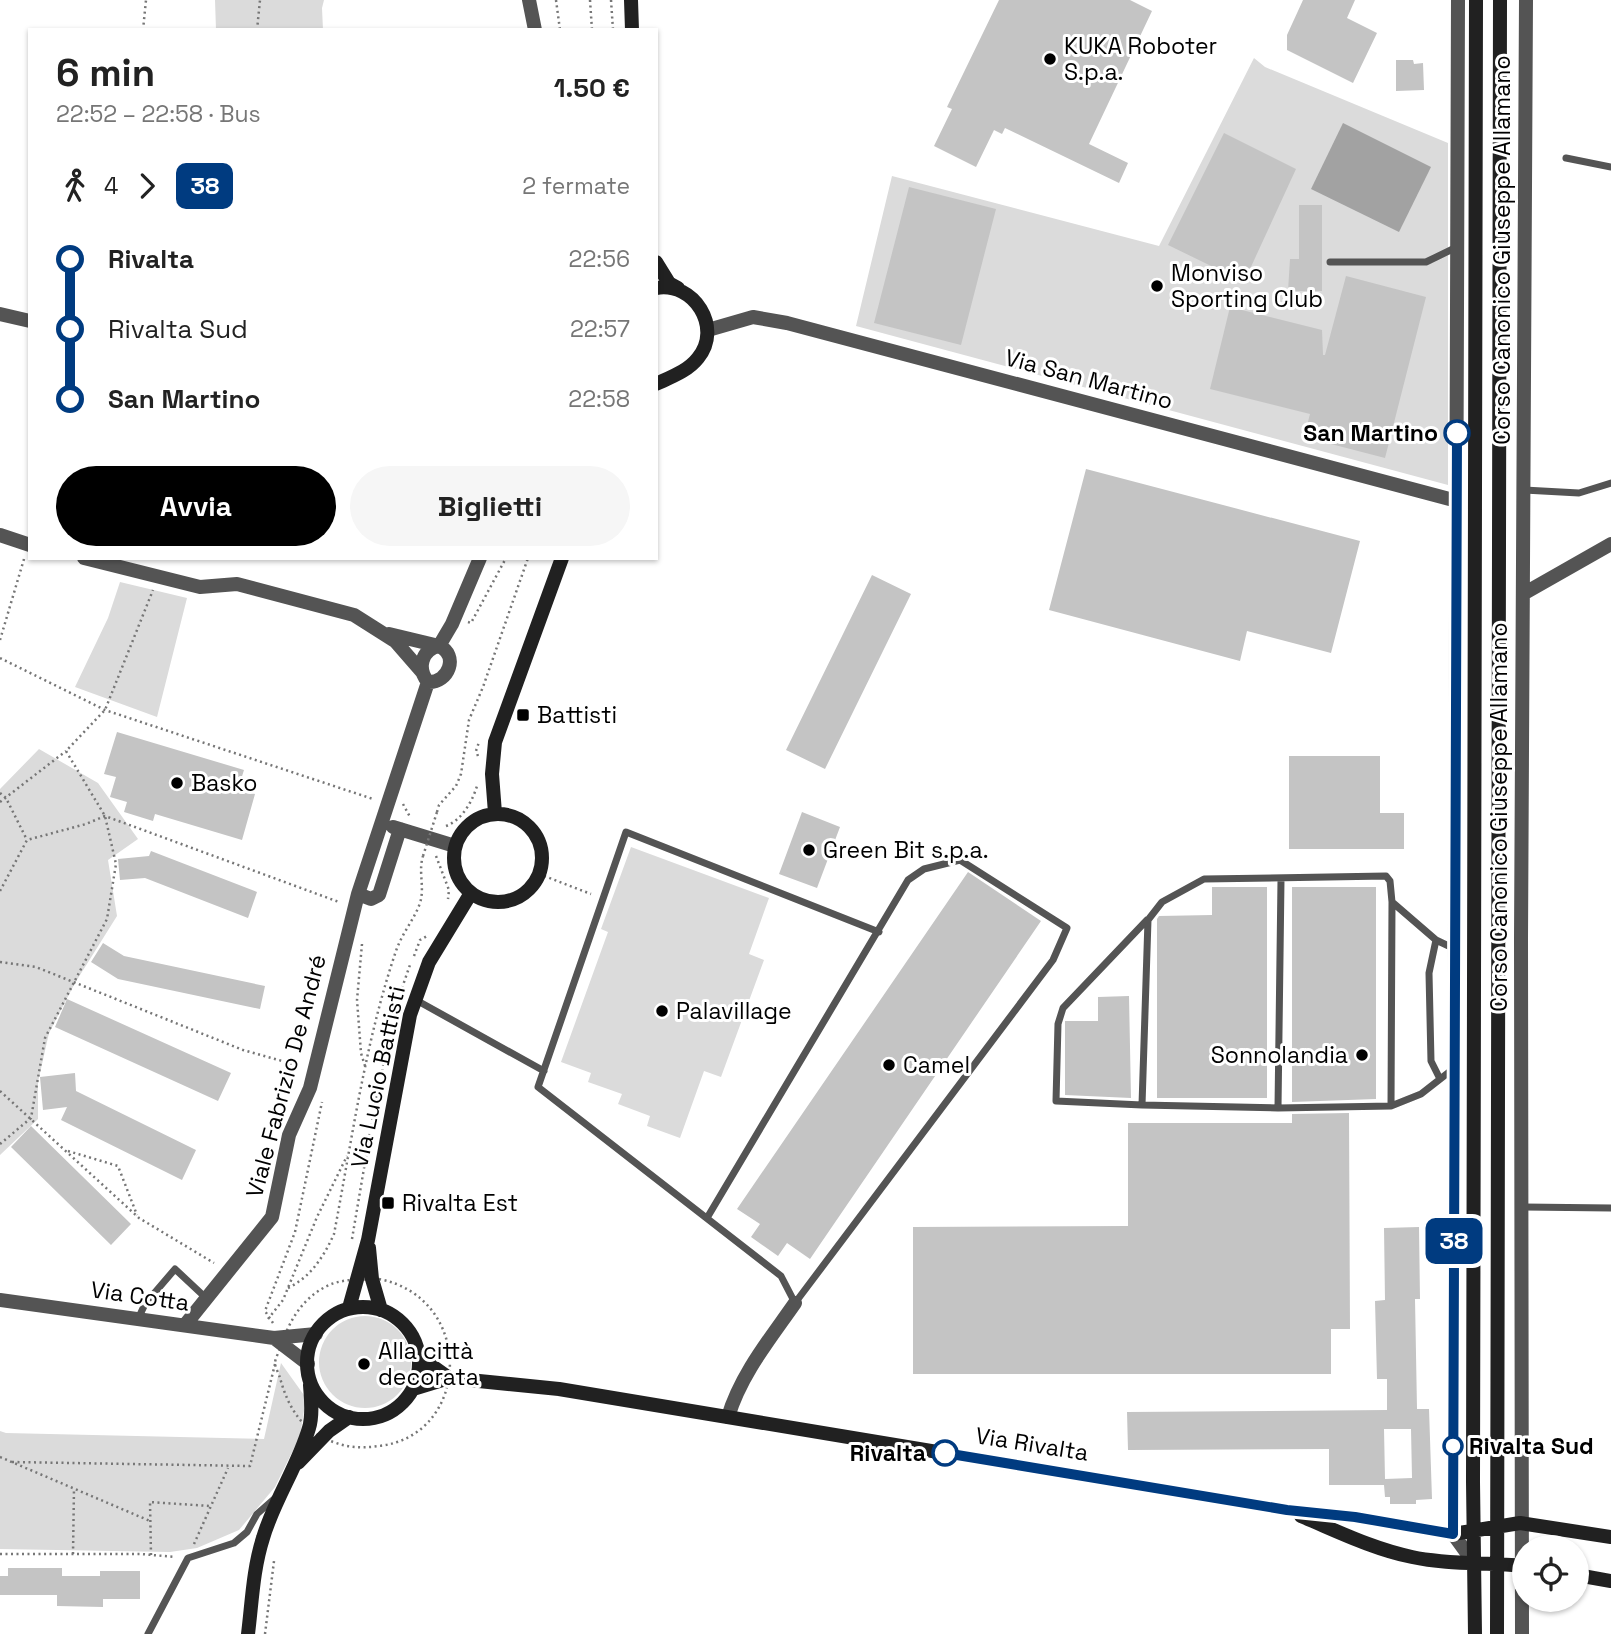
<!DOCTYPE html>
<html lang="it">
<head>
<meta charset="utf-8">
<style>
  body { margin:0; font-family:"Space Grotesk",sans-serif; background:#f6f6f6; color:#222; height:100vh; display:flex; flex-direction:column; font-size:26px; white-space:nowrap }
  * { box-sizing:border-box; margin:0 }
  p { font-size:23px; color:#767676 }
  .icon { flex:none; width:38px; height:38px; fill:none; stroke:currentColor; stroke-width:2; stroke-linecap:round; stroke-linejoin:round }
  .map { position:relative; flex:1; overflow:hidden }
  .drawer { position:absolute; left:28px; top:28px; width:630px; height:532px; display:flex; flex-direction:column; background:#fff; border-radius:0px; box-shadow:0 2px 5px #0004 }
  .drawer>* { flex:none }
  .badge { padding:0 14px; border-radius:10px; font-size:24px; line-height:46px }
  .fabs { position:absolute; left:1512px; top:1535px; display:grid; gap:14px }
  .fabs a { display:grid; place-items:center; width:77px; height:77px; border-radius:50%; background:#fff; box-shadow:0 2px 5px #0004; font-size:35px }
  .map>.badge { position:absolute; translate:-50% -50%; box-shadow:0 0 0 4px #fff }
  .legs { display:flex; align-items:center; gap:10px; height:77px; padding:0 28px; font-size:23px }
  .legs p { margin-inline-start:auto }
  .headline { display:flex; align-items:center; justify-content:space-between; height:119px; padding:0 28px }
  h1 { font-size:38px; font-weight:800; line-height:52px }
  .cta { display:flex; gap:14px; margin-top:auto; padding:14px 28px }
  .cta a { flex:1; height:80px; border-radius:42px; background:#000; color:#fff; font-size:28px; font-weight:800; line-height:80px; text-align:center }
  .cta a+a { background:#f6f6f6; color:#222 }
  ul { padding:0 28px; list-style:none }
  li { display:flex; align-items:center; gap:24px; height:70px; font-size:26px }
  li i { display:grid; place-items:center; width:10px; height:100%; margin:0 9px; background:currentColor }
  li i::after { content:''; width:18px; height:18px; margin:-9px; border:5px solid; border-radius:50%; background:#fff }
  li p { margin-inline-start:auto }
  li:first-child i { background:linear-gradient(#0000 50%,currentColor 0) }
  li:last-child i { background:linear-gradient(currentColor 50%,#0000 0) }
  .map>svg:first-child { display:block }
  .green { fill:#dbdbdb }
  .water { fill:#a2a2a2 }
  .building { fill:#c4c4c4; fill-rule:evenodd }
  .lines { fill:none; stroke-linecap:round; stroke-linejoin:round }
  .path { stroke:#767676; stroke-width:2.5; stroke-dasharray:2 3.5; stroke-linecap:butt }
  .lane { stroke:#545454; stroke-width:7 }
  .street { stroke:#545454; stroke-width:14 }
  .secondary { stroke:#212121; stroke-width:14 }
  .path-bridge { stroke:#767676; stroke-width:2.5; stroke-dasharray:2 3.5; stroke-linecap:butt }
  .line-1-casing { stroke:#fff; stroke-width:16 }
  .line-1 { stroke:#003b80; stroke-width:10 }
  .poi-dot { fill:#000; stroke:#fff; stroke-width:2.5 }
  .stop-1-dot { fill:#fff; stroke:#003b80; stroke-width:3.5 }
  .labels { text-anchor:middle; stroke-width:6; stroke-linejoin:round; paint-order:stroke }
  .poi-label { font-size:23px; fill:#000; stroke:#fff; text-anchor:start }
  .street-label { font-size:23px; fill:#000; stroke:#fff }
  .stop-label { font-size:23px; font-weight:bold; fill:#000; stroke:#fff; text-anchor:end }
</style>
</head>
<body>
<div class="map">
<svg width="1611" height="1634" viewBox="0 0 1611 1634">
  <rect width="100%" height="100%" fill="#fff"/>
  <path class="green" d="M 215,0 L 324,0 L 322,8 L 323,30 L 216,30 Z
    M 1254,58 L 1265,67 L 1448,143 L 1448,485 L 856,326 L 892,176 L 1159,246 Z
    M 120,582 L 187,598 L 157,717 L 75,687 L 108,618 Z
    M 39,749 L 98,783 L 138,839 L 108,860 L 117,916 L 75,983 L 49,1033 L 38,1082 L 38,1119 L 0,1155 L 0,789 Z
    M 631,847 L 769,898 L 749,954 L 764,960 L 721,1077 L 704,1071 L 680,1138 L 647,1126 L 650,1116 L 618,1104 L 622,1094 L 588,1082 L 591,1073 L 561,1062 L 608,932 L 601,929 Z
    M319 1362a46 46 0 1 1 92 0a46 46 0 1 1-92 0Z
    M 281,1363 L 306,1398 L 300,1436 L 275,1487 L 239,1530 L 197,1548 L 170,1552 L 0,1549 L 0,1431 L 6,1433 L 264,1439 Z"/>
  <path class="water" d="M 1343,123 L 1431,167 L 1399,232 L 1311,189 Z"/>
  <path class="building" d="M 999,0 L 1130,0 L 1152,11 L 1089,144 L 1128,163 L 1119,183 L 1005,128 L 1002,134 L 994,130 L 976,167 L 934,146 L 952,109 L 947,107 Z
    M 1303,0 L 1355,0 L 1347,18 L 1377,33 L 1353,83 L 1287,50 L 1287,35 Z
    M 1396,60 L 1413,60 L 1414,64 L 1423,63 L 1424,90 L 1396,91 Z
    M 1224,133 L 1296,169 L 1244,282 L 1168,245 Z
    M 909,187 L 996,209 L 961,345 L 874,323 Z
    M 1299,205 L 1322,205 L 1322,291 L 1288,291 L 1290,259 L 1299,259 Z
    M 1346,276 L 1426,297 L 1385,458 L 1304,437 L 1310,414 L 1210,389 L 1230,307 L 1322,330 L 1323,355 L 1325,355 Z
    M 1086,469 L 1360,541 L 1331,653 L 1247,631 L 1240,661 L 1049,610 Z
    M 872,575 L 911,594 L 825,769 L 786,750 Z
    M 117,732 L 244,770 L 238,789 L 255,794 L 242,840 L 155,814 L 153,821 L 124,812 L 127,802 L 110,797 L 116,777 L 104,774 Z
    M 1289,756 L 1380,756 L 1380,813 L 1404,813 L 1404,849 L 1289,849 Z
    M 802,812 L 840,827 L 817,888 L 779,874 Z
    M 151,851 L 257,892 L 248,918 L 145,878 L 120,880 L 118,859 L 149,856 Z
    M 968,872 L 1041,921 L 810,1259 L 787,1243 L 778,1256 L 751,1237 L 760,1224 L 737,1209 Z
    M 1212,887 L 1267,887 L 1267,1098 L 1157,1098 L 1157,919 L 1159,916 L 1212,915 Z
    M 1292,887 L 1376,887 L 1376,1099 L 1292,1102 Z
    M 103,943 L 124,956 L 265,986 L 260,1009 L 118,979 L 91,962 Z
    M 1129,996 L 1131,1098 L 1065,1095 L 1065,1021 L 1098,1021 L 1098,997 Z
    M 67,999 L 231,1073 L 218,1101 L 55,1027 Z
    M 75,1073 L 76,1091 L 196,1150 L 182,1180 L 61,1120 L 67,1107 L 43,1110 L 40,1077 Z
    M 1349,1113 L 1350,1329 L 1331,1329 L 1331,1374 L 913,1374 L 913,1227 L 1128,1226 L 1128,1123 L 1292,1123 L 1292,1114 Z
    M 31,1126 L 131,1224 L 111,1245 L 11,1147 Z
    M 1419,1227 L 1420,1299 L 1415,1299 L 1417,1409 L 1429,1409 L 1432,1499 L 1416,1500 L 1416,1504 L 1390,1504 L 1390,1497 L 1385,1497 L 1384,1485 L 1329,1485 L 1329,1449 L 1128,1450 L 1127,1412 L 1387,1410 L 1387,1379 L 1377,1379 L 1375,1301 L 1385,1300 L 1384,1228 ZM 1384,1429 L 1411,1429 L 1412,1478 L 1385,1479 Z
    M 8,1568 L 62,1568 L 62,1576 L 100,1576 L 100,1571 L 140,1571 L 140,1599 L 103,1599 L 103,1607 L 57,1606 L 57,1595 L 0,1595 L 0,1576 L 8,1576 Z"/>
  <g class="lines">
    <path class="path" d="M 556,0 L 560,30
      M 590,0 L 592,30
      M 611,0 L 613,30
      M 143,30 L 146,0
      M 257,30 L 260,0
      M 468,622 L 471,623 L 506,558
      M 0,640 L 24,559
      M 0,658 L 105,710 L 373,799
      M 478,756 L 476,751 L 479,742
      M 0,793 L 6,798 L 27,840
      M 0,802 L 66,751
      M 403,804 L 410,817
      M 437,812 L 439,805 L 456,786 L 461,774 L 469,720 L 483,687 L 528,558
      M 446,826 C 462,820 472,802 477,786
      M 436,856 L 449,890 L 448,899
      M 539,874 L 591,894
      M 0,891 L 27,840 L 86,824 L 105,816 L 339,902
      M 362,944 L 357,1000 L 361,1053 L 365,1066
      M 414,956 L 420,940 L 427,936
      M 0,962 L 36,967 L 243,1050 L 300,1066
      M 402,988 L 411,962
      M 0,1091 L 139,1218 L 214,1263
      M 0,1144 L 31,1118 L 45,1038 L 107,919 L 116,864 L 105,816 L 66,751 L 105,710 L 153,590
      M 68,1151 L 118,1166 L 137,1215
      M 352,1239 L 373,1115 L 390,1032
      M 379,1279 C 476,1298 471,1436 379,1446 C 365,1448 350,1448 336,1443 C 303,1432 289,1410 280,1378 C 279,1374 275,1367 275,1363 C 275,1359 279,1352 280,1348 C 289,1322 301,1299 327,1286 C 343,1278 362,1280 379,1279 Z
      M 288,1288 C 311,1277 324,1256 334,1234 C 352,1140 365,1042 396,951 C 402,933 414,920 420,903 C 425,887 418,872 423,856
      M 268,1319 L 283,1300 L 317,1217 L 347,1156
      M 273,1323 L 265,1311 L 295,1232 L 322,1102
      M 0,1457 L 150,1521
      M 12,1462 L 250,1466 L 275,1364
      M 194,1544 L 228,1468
      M 0,1554 L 141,1554 L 175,1557
      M 73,1554 L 74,1488
      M 151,1555 L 150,1502 L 209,1506
      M 265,1634 L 274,1561"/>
    <path class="lane" d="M 1566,158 L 1611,167
      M 1330,262 L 1426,262 L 1457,247
      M 1524,490 L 1579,493 L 1611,483
      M 1281,880 L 1278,1108 L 1142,1105 L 1148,920 L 1162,902 L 1204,879 L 1386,876 L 1390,881 L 1392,902 L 1436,940 L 1455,949
      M 1436,940 L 1429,973 L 1431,1061 L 1440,1079
      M 416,1000 L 544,1071
      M 1142,1105 L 1056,1101 L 1058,1024 L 1063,1008 L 1147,920
      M 1391,1106 L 1421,1094 L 1453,1069
      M 1278,1108 L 1391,1106 L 1392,902
      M 1521,1207 L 1611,1208
      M 707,1218 L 908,880 L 924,869 L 960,860 L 1067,928 L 1053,960 L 795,1303 L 781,1276 L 538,1087 L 626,832 L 879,932
      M 138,1319 L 145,1304 L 175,1269 L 206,1298
      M 148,1634 L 188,1558 L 234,1543 L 247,1532 L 257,1514 L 274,1499"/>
    <path class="street" d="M 529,0 L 535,30
      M 1458,0 L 1453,1534 L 1474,1563
      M 0,314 L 30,321
      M 708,330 L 753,317 L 787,323 L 1457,501
      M 0,535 L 30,545
      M 84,558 L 200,587 L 237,584 L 354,615 L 395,641 L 422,672
      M 1523,594 L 1611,544
      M 389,634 L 439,646 L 452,624 L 480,558
      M 439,646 C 459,655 449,683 428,682 C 417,669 421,650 439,646 Z
      M 393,827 L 455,846
      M 358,894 L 371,899 L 379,895 L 400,829
      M 0,1300 L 274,1338 L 316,1334
      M 185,1325 L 272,1217 L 289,1135 L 310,1088 L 358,894 L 428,682
      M 274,1338 L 308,1364
      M 728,1417 C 741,1374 770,1339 795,1303
      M 1522,1634 L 1521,938 L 1526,0"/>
    <path class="secondary" d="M 631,0 L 632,30
      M 656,262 L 669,283 L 678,288
      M 656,288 C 694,281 723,328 698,358 C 688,371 671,377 656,384
      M 495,813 L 492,774 L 495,742 L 562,558
      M454 858a44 44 0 1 1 88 0a44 44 0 1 1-88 0Z
      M 369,1248 L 372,1279 L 381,1310
      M307 1363a56 56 0 1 1 112 0a56 56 0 1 1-112 0Z
      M 349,1308 L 368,1240 L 410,1015 L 429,962 L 471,893
      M 418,1356 L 449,1378
      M 413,1389 L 449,1378 L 559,1389 L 1287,1510 L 1355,1517 L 1453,1534 L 1520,1523 L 1611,1537
      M 298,1463 L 329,1431 L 349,1417
      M 1301,1516 C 1337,1531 1373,1549 1412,1557 C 1449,1565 1487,1562 1524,1566
      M 1577,1575 L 1611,1581
      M 248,1634 C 252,1602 253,1569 263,1538 C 274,1500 298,1466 309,1428 C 313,1415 311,1399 310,1385
      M 1475,1634 L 1473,1482 L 1476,0
      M 1497,1634 L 1500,0"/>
    <path class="path-bridge" d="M 423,856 L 437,812"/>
  </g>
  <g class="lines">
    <g class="line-1-casing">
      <path id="line-1" d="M 945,1453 L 1287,1510 L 1355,1517 L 1453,1534 L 1457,433"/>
    </g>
    <use href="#line-1" class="line-1"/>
  </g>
  <g class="poi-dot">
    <circle cx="1050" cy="59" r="7"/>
    <circle cx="1157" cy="286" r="7"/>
    <rect x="516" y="708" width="14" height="14" rx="3.5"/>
    <circle cx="177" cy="783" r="7"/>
    <circle cx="809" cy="850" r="7"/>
    <circle cx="662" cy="1011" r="7"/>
    <circle cx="1362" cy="1055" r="7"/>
    <circle cx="889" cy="1065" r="7"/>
    <rect x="381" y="1196" width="14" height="14" rx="3.5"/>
    <circle cx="364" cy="1364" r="7"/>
  </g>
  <g class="stop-1-dot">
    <circle cx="1457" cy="433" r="12"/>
    <circle cx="1453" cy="1446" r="9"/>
    <circle cx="945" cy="1453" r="12"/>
  </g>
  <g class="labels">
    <g class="poi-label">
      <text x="1064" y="54">KUKA Roboter<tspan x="1064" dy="26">S.p.a.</tspan></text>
      <text x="1171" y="281">Monviso<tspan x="1171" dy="26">Sporting Club</tspan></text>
      <text x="537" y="723">Battisti</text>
      <text x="191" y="791">Basko</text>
      <text x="823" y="858">Green Bit s.p.a.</text>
      <text x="676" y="1019">Palavillage</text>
      <text x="1348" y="1063" text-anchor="end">Sonnolandia</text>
      <text x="903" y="1073">Camel</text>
      <text x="402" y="1211">Rivalta Est</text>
      <text x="378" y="1359">Alla città<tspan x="378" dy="26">decorata</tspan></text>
    </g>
    <g class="street-label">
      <text transform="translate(1502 250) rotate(-90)" y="8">Corso Canonico Giuseppe Allamano</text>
      <text transform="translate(1089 379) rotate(15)" y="8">Via San Martino</text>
      <text transform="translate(1499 817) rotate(-90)" y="8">Corso Canonico Giuseppe Allamano</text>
      <text transform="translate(286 1076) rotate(-75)" y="8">Viale Fabrizio De André</text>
      <text transform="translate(378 1077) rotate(-78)" y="8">Via Lucio Battisti</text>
      <text transform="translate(140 1296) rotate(8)" y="8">Via Cotta</text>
      <text transform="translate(1032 1444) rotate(9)" y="8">Via Rivalta</text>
    </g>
    <g class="stop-label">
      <text x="1438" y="441">San Martino</text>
      <text x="1469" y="1454" text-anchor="start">Rivalta Sud</text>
      <text x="926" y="1461">Rivalta</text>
    </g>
  </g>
</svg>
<div class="fabs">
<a><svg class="icon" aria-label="locate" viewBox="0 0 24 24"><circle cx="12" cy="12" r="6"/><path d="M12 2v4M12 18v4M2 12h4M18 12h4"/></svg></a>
</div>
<b class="badge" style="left:1454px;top:1241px;background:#003b80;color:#fff">38</b>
<section class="drawer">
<div class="headline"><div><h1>6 min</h1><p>22:52 – 22:58 · Bus</p></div><b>1.50 €</b></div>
<div class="legs"><svg class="icon" aria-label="walk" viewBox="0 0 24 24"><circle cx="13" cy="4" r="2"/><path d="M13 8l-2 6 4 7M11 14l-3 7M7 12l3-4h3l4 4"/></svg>4<svg class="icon" aria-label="forward" viewBox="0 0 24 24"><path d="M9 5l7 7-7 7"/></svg><b class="badge" style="background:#003b80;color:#fff">38</b><p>2 fermate</p></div>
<ul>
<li><i style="color:#003b80"></i><b>Rivalta</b><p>22:56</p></li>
<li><i style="color:#003b80"></i><span>Rivalta Sud</span><p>22:57</p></li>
<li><i style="color:#003b80"></i><b>San Martino</b><p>22:58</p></li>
</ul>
<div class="cta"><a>Avvia</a><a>Biglietti</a></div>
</section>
</div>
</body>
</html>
